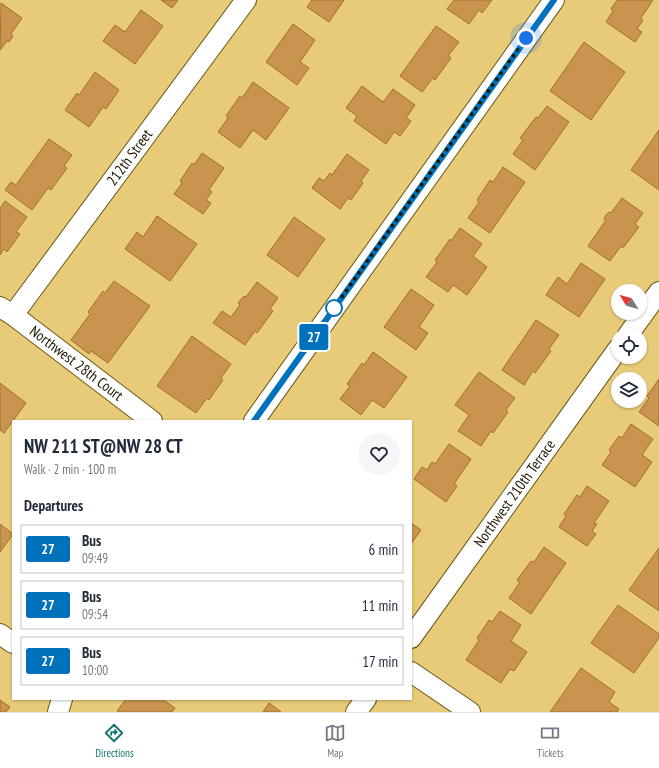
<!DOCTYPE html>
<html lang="en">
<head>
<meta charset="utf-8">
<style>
  body { margin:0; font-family:"PT Sans Narrow",sans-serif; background:#f6f6f7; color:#1f2937; height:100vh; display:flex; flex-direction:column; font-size:15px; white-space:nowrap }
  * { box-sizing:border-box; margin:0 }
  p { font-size:13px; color:#747a83 }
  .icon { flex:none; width:22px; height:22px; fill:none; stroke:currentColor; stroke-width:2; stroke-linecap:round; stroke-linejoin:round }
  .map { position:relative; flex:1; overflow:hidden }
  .details { position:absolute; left:12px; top:420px; width:400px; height:280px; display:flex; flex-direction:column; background:#fff; border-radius:0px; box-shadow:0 1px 3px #0004 }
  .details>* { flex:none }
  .badge { padding:0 8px; border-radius:3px; font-size:14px; line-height:26px }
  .needle { width:26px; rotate:307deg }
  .buttons { position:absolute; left:611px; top:284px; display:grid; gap:8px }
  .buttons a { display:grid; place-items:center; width:36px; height:36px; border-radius:50%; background:#fff; box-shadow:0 1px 3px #0004; font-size:20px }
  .you { position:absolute; width:20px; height:20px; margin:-10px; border:3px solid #fff; border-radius:50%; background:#1a73e8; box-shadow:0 0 0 6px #1a73e833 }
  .map>.badge { position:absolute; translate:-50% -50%; box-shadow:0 0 0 2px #fff }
  h2 { padding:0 12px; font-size:15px; line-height:36px }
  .round { display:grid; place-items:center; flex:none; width:42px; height:42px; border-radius:21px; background:#f6f6f7 }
  .headline { display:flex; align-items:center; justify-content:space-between; height:68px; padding:0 12px }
  h1 { font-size:19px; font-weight:700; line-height:30px }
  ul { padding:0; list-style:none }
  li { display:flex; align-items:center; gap:12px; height:50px; margin:0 8px 6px; padding:0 4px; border:2px solid #e0e1e3; border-radius:0px }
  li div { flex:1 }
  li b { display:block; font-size:15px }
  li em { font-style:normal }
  li .badge { min-width:44px; font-weight:700; text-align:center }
  .dock { display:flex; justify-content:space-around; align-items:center; height:56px; border-top:1px solid #e0e1e3; background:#fff; font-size:11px; color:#747a83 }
  .dock a { display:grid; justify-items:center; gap:2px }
  .dock .current { color:#0f766e }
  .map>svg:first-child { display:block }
  .building { fill:#c99450; stroke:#a4702a }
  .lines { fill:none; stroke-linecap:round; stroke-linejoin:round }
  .street-casing { stroke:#6b5715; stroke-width:22 }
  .street { stroke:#fff; stroke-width:20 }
  .line-casing { stroke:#fff; stroke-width:9 }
  .line { stroke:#0072bc; stroke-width:6 }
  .walk { stroke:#1f1700; stroke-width:4; stroke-dasharray:0 7.2 }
  .stop-dot { fill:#fff; stroke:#0072bc; stroke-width:2 }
  .labels { text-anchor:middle; stroke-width:3.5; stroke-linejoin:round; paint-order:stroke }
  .street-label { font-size:15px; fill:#1f1700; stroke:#fceec6 }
</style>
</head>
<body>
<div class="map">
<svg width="659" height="712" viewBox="0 0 659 712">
  <rect width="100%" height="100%" fill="#e8cb79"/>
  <path class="building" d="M 161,0 L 178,0 L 172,8 Z
    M 312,0 L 344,0 L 329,22 L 307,7 Z
    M 454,0 L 492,0 L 482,13 L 479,10 L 469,24 L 447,9 Z
    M 617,0 L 653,0 L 641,18 L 643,20 L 637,29 L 642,32 L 635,42 L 606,22 L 613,11 L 611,9 Z
    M 1,3 L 22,18 L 11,34 L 13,36 L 9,42 L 7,41 L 0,50 Z
    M 141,10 L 163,26 L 135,64 L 103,41 L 115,25 L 125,32 Z
    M 293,24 L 315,40 L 300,62 L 309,68 L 297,85 L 266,62 Z
    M 436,26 L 459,42 L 448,56 L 451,58 L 435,80 L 433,78 L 422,92 L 400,76 Z
    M 584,42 L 625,72 L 591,120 L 550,91 Z
    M 95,72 L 119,90 L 106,109 L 103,107 L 89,127 L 65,110 L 77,93 L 79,95 Z
    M 253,82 L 289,108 L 266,140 L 253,130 L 240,148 L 218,132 L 228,118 L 226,116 L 240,96 L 242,98 Z
    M 362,86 L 383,102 L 393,89 L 415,105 L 406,118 L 411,121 L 400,136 L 394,132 L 386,144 L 354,121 L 357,116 L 346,108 Z
    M 547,106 L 569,122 L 535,170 L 513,154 L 523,140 L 520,138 L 536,117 L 538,118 Z
    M 659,130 L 659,190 L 631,170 Z
    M 49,139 L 72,155 L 64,166 L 67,168 L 51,190 L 48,188 L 32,210 L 5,190 L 11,182 L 16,185 Z
    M 202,153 L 224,168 L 209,190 L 212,192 L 206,200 L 211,203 L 203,214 L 174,194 L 182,183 L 180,181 L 192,163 L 194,165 Z
    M 347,154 L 369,170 L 361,181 L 363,183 L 351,200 L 348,198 L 340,209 L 312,188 L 319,178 L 324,181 L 330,173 L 332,175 Z
    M 503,167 L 525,182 L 490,233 L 468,218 L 479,202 L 477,200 L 490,180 L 493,182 Z
    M 622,198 L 643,213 L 635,224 L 639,227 L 623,248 L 621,246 L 610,261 L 588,246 L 606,220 L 604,219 L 606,215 L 609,212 L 611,213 Z
    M 5,201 L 27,217 L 16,232 L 20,234 L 7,252 L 4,249 L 0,255 L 0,208 Z
    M 157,216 L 197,244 L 170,281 L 125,249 L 137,232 L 143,237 Z
    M 294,217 L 325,239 L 298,277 L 267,255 Z
    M 460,228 L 482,244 L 473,256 L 487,267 L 467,295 L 453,285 L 448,292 L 426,277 L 437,262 L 435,260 L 450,239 L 451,241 Z
    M 581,263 L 605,279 L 579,317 L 546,295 L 558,277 L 567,284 Z
    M 114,281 L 150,306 L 108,363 L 91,351 L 89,354 L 71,340 L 90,314 L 88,312 L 103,291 L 105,293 Z
    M 257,282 L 278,298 L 270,309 L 273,311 L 257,333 L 255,331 L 245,345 L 213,323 L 222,311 L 231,317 L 240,305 L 238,303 L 244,296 L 246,297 Z
    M 411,289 L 434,305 L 419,327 L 428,333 L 416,350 L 384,327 Z
    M 536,320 L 559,335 L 549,349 L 551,351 L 535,373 L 533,371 L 524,385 L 502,370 Z
    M 192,336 L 231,364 L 221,378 L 223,380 L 209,400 L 207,398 L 196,413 L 157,386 Z
    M 373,352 L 407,377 L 384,408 L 372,400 L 361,415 L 340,399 L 350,386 L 347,384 L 362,363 L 364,365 Z
    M 479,372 L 515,398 L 506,410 L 508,412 L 493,433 L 491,431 L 481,446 L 458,431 L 469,415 L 455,405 Z
    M 659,379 L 659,426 L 639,412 L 649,398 L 647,396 Z
    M 0,383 L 26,403 L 4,433 L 0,430 Z
    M 631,424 L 653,439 L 642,455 L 652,462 L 635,487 L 602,465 L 611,452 L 609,450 L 619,436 L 622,438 Z
    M 449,444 L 471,459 L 454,484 L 457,486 L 446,502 L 414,479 L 422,467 L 427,470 L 432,462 L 435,464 Z
    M 587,486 L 609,501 L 594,523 L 597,524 L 592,531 L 596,534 L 587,546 L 559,527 L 566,516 L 564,514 L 577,495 L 580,497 Z
    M 411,523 L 421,530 L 411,544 Z
    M 0,524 L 13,534 L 0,552 Z
    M 544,547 L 566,563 L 531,614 L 509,598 L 520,582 L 517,580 L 531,561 L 534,562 Z
    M 659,548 L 659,611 L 629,590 Z
    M 618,605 L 659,634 L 659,638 L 634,673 L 591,643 Z
    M 500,611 L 521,625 L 511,641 L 527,652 L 514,671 L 510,669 L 501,683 L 466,660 L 479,640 L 477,638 L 489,620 L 492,622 Z
    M 581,668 L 615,692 L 609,702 L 619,709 L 617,712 L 550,712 Z
    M 126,699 L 162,699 L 175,708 L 172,712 L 120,712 L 117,711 Z
    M 0,700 L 10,707 L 6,712 L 0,712 Z
    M 269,703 L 280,711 L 281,712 L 263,712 Z"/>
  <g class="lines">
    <g class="street-casing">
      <g id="street">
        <path id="s1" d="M 0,307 L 13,315 L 152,421"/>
        <path id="s2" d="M 13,315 L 246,0"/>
        <path d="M 628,335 L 659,292"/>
        <path d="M 254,421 L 554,0"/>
        <path d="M 0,634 L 13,643"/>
        <path id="s3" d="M 411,638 L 618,349"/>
        <path d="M 411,672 L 470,712"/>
        <path d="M 58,712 L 62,699"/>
        <path d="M 356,712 L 366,699"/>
      </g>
    </g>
    <use href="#street" class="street"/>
  </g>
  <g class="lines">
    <g class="line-casing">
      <path id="line" d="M 254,421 L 554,0"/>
    </g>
    <use href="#line" class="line"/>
    <path class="walk" d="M 334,308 L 526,38"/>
  </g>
  <circle class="stop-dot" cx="334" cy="308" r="8"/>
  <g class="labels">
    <g class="street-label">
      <text dy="5" stroke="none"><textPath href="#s2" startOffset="196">212th Street</textPath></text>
      <text dy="5" stroke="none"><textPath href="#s1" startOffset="95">Northwest 28th Court</textPath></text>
      <text dy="5" stroke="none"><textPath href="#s3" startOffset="178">Northwest 210th Terrace</textPath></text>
    </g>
  </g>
</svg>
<div class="buttons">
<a><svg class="needle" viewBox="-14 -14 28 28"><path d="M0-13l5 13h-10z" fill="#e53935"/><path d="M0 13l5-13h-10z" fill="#747a83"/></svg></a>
<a><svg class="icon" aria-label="locate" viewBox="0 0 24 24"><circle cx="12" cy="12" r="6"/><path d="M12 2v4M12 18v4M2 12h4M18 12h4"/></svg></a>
<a><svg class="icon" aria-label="layers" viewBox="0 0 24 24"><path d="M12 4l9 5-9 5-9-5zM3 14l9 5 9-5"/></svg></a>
</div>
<div class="you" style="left:526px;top:38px"></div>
<b class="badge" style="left:314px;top:337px;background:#0072bc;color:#fff">27</b>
<section class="details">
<div class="headline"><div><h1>NW 211 ST@NW 28 CT</h1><p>Walk · 2 min · 100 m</p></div><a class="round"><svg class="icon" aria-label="heart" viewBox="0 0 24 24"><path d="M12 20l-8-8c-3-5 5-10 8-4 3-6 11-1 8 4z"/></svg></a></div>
<h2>Departures</h2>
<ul>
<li><span class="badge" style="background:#0072bc;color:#fff">27</span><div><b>Bus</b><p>09:49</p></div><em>6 min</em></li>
<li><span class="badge" style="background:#0072bc;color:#fff">27</span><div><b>Bus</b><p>09:54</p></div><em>11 min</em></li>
<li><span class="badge" style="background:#0072bc;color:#fff">27</span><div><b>Bus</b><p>10:00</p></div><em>17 min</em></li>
</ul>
</section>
</div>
<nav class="dock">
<a class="current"><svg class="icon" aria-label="directions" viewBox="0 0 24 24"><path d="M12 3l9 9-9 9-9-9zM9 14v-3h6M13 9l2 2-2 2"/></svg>Directions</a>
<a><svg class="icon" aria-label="map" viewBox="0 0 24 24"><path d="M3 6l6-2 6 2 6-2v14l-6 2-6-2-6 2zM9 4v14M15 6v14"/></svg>Map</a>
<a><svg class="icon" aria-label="tickets" viewBox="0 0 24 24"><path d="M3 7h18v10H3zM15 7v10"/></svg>Tickets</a>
</nav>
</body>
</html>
